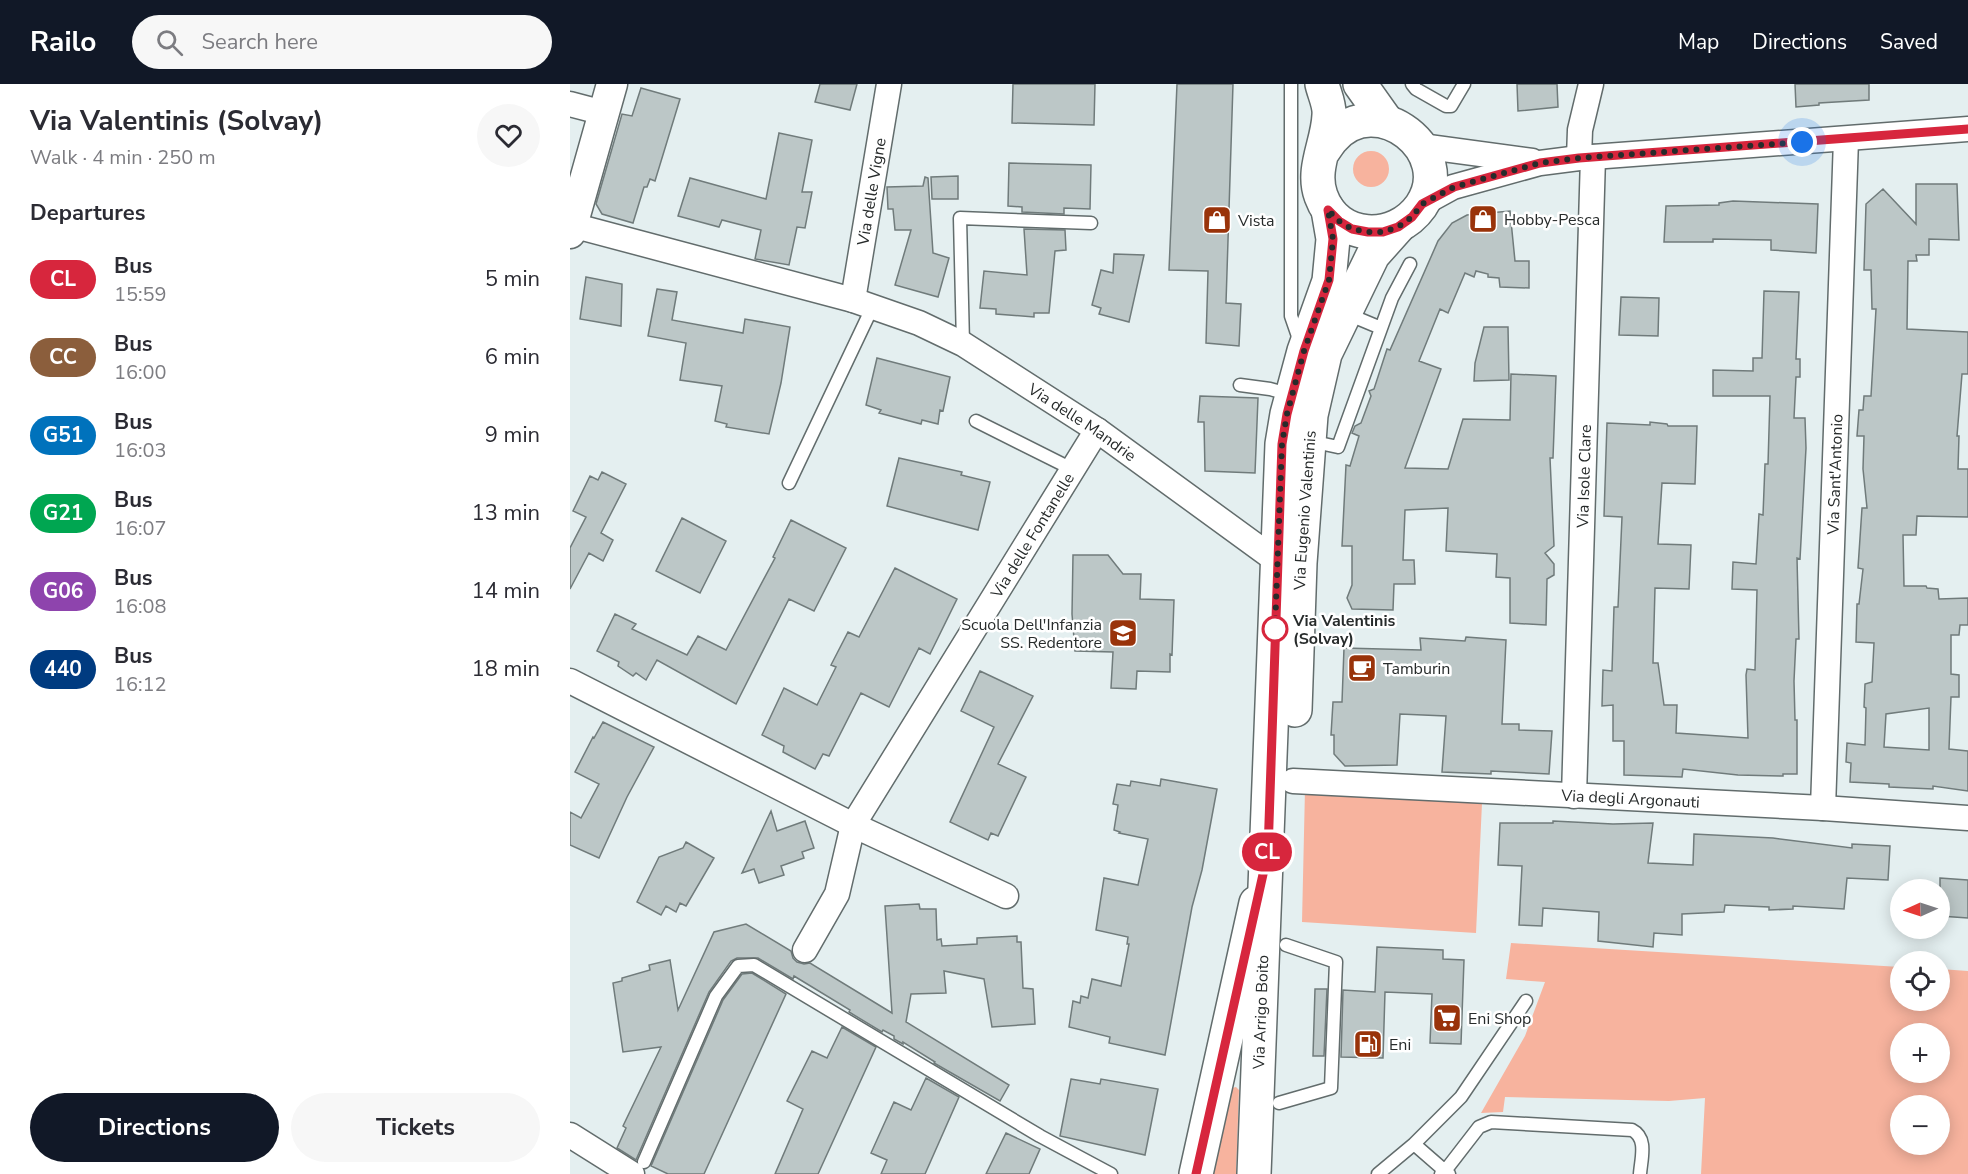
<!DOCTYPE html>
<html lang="en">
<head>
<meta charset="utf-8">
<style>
  body { margin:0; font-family:"Nunito Sans",sans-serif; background:#f7f7f7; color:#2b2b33; height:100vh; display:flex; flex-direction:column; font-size:22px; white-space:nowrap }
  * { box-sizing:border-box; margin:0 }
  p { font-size:20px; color:#7c7c81 }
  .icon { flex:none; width:33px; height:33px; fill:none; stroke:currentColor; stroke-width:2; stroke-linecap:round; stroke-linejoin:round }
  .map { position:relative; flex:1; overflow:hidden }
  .details { display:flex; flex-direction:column; background:#fff; width:570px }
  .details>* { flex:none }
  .badge { padding:0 12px; border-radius:20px; font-size:21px; line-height:39px }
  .needle { width:39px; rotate:267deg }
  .tools { position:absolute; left:1320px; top:795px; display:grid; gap:12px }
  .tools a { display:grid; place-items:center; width:60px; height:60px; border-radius:50%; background:#fff; box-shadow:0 3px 15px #0003; font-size:30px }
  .you { position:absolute; width:30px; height:30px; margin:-15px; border:4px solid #fff; border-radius:50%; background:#1a73e8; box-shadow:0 0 0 9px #1a73e833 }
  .map>.badge { position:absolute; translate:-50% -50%; box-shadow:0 0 0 3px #fff }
  h2 { padding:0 30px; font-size:22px; line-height:54px }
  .round { display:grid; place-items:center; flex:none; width:63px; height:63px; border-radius:32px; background:#f7f7f7 }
  .summary { display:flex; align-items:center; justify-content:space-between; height:102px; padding:0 30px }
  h1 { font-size:28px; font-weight:700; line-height:45px }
  .primary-button { display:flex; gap:12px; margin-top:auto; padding:12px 30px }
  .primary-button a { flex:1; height:69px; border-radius:36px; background:#111827; color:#fff; font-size:24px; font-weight:700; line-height:69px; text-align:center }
  .primary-button a+a { background:#f7f7f7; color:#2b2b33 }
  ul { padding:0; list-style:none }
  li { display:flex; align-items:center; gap:18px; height:78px; padding:0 30px }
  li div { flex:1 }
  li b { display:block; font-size:22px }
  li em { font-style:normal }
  li .badge { min-width:66px; font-weight:700; text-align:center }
  header { display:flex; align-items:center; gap:36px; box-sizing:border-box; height:84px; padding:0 30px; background:#111827; color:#fff }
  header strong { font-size:28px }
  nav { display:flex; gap:33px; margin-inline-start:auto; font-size:21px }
  .search { width:420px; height:54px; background:#f7f7f7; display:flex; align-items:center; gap:15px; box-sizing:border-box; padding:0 21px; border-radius:33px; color:#7c7c81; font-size:22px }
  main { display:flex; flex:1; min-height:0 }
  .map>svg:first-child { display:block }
  .green { fill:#f7b39e; fill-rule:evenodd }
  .building { fill:#bcc7c7; stroke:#707b7b; stroke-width:1.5; fill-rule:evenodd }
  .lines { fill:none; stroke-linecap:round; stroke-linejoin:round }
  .service-casing { stroke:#626c6c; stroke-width:15 }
  .minor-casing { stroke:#626c6c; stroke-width:27 }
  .tertiary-casing { stroke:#626c6c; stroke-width:33 }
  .secondary-casing { stroke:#626c6c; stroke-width:36 }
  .primary-casing { stroke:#626c6c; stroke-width:36 }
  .service { stroke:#fff; stroke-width:12 }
  .minor { stroke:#fff; stroke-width:24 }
  .tertiary { stroke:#fff; stroke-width:30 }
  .secondary { stroke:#fff; stroke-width:33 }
  .primary { stroke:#fff; stroke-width:33 }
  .line-casing { stroke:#fff; stroke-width:14 }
  .line { stroke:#d7263d; stroke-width:9 }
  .walk { stroke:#272b2b; stroke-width:6; stroke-dasharray:0 10.8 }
  .stop-dot { fill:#fff; stroke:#d7263d; stroke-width:3 }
  .labels { text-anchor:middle; stroke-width:5; stroke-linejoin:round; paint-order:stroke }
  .street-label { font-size:16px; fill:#272b2b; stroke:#fff }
  .poi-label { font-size:16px; fill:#272b2b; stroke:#fff; text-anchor:start }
  .stop-label { font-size:16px; font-weight:bold; fill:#272b2b; stroke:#fff; text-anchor:start }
</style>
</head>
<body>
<header>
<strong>Railo</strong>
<div class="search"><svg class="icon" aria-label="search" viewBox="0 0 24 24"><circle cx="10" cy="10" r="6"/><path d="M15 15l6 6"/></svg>Search here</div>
<nav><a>Map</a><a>Directions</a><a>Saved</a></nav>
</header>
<main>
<section class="details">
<div class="summary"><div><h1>Via Valentinis (Solvay)</h1><p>Walk · 4 min · 250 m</p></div><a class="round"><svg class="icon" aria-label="heart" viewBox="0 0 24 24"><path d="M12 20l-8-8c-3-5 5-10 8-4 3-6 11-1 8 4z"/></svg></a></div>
<h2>Departures</h2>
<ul>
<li><span class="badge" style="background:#d7263d;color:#fff">CL</span><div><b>Bus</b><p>15:59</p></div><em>5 min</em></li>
<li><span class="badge" style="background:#8b5e3c;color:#fff">CC</span><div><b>Bus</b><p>16:00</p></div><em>6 min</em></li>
<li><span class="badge" style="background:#0072bc;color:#fff">G51</span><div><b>Bus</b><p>16:03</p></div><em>9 min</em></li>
<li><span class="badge" style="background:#00a651;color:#fff">G21</span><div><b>Bus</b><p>16:07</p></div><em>13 min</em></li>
<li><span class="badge" style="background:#8e44ad;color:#fff">G06</span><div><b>Bus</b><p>16:08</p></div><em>14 min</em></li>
<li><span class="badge" style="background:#003b80;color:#fff">440</span><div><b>Bus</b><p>16:12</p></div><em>18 min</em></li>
</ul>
<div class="primary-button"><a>Directions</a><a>Tickets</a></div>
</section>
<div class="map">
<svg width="1398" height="1090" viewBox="0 0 1398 1090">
  <rect width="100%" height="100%" fill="#e4eff0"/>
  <path class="green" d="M783 85a18 18 0 1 1 36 0a18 18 0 1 1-36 0Z
    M 735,705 L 912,719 L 906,849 L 732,838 Z
    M 941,859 L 1330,883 L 1330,916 L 1370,916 L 1370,885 L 1398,887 L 1398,1090 L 1131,1090 L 1135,1014 L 1099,1017 L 935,1013 L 933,1028 L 911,1029 L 955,952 L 975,898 L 936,895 ZM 1330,950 L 1370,950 L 1370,988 L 1330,988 ZM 1330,1022 L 1370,1022 L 1370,1060 L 1330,1060 Z
    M 666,1003 L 669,1006 L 666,1090 L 643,1090 L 662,1004 Z"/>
  <path class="building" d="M 250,0 L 287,0 L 280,26 L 245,18 Z
    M 443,0 L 525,0 L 524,41 L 442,39 Z
    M 607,0 L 663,0 L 656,219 L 671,220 L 669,262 L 636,259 L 638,187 L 599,186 Z
    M 947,0 L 987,0 L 988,23 L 948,27 Z
    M 1225,0 L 1299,0 L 1299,16 L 1249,19 L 1249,21 L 1226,23 Z
    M 71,4 L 110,15 L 85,97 L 80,95 L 77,103 L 74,103 L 63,139 L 32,130 L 26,120 L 52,30 L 62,32 Z
    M 209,49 L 242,56 L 232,108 L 242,108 L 235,144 L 227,143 L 219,181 L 185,175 L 191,146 L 152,136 L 149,143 L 108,132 L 120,94 L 196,115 Z
    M 439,79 L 521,81 L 520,125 L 494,124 L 494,130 L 452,128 L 452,123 L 438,122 Z
    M 388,92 L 388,115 L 362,115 L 361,93 Z
    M 355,93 L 358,94 L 363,169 L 379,174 L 368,213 L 325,201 L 341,146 L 325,146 L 323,125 L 318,125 L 317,103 L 353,102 Z
    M 1346,100 L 1387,100 L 1389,156 L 1359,155 L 1359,171 L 1346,171 L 1347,177 L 1338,177 L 1337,245 L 1398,248 L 1398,290 L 1392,290 L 1387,352 L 1389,352 L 1388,385 L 1398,385 L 1398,433 L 1347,432 L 1346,451 L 1333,451 L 1334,502 L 1356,502 L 1357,504 L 1368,505 L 1369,515 L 1398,514 L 1398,541 L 1390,541 L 1389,551 L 1381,551 L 1381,590 L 1389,591 L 1389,613 L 1381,613 L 1379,665 L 1398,667 L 1398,707 L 1363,702 L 1363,705 L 1319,703 L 1319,700 L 1280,698 L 1281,679 L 1276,678 L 1277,659 L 1295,661 L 1296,624 L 1294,623 L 1295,600 L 1302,598 L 1304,559 L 1286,558 L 1287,520 L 1289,520 L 1293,485 L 1288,484 L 1292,424 L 1297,424 L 1293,385 L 1294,352 L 1287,352 L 1289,326 L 1293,326 L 1294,312 L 1301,312 L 1306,225 L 1302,225 L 1301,186 L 1294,186 L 1296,120 L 1313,105 L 1346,140 ZM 1359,624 L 1359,666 L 1314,663 L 1316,630 Z
    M 1163,117 L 1248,120 L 1246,169 L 1201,166 L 1201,156 L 1143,155 L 1143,158 L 1094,158 L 1096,122 L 1149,121 L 1149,119 Z
    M 940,127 L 945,177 L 959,177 L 959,204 L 930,203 L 929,194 L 918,193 L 918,190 L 906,187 L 904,193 L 895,189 L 878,229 L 870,225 L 849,277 L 871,285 L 835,384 L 878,385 L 893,335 L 940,336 L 941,290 L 986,292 L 983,374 L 980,374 L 984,462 L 975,469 L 984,480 L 984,491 L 977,495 L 976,541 L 940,539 L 940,494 L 926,493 L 927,470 L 876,467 L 878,424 L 835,426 L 833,476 L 844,476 L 845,500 L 824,500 L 823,526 L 782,525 L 777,514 L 782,501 L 782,462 L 772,462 L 776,381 L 780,382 L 789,352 L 782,349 L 785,342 L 791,339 L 801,312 L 799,307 L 804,305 L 817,265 L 820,266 L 868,157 L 882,139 L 897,131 Z
    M 454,145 L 495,146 L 496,166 L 485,167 L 479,229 L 464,229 L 464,233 L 426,230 L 426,225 L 410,224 L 414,187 L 457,191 Z
    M 544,170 L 574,171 L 559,238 L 529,230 L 531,224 L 522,221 L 531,186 L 543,189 Z
    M 16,193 L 52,200 L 51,242 L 10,235 Z
    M 87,205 L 107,208 L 102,236 L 173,249 L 175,235 L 220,243 L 211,299 L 199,350 L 156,343 L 157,340 L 145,337 L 152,302 L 110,296 L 116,259 L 78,252 Z
    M 1194,207 L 1229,208 L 1226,275 L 1230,275 L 1230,293 L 1226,293 L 1224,334 L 1235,334 L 1236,364 L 1230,475 L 1227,474 L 1229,555 L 1226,555 L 1224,597 L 1225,636 L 1227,636 L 1227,690 L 1213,690 L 1213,692 L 1168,691 L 1113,685 L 1112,693 L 1054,691 L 1054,657 L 1043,657 L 1043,621 L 1032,622 L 1033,586 L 1042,587 L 1044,523 L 1048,523 L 1052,433 L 1034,432 L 1037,339 L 1080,341 L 1080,338 L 1097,340 L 1098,342 L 1127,342 L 1125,400 L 1092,399 L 1088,460 L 1121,461 L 1119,505 L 1085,504 L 1083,579 L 1088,579 L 1094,621 L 1107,621 L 1106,649 L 1178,654 L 1176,591 L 1177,585 L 1185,586 L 1187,506 L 1162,505 L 1163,478 L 1186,480 L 1189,430 L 1193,431 L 1195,380 L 1198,380 L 1200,312 L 1143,312 L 1143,286 L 1183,287 L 1183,274 L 1192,274 Z
    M 1051,213 L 1089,214 L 1088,252 L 1049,251 Z
    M 914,243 L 938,243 L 939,296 L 904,297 L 905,279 Z
    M 307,274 L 380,293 L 373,327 L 370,326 L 368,340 L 352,336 L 351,340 L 309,329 L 311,326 L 296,321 Z
    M 630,312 L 688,314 L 685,389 L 635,387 L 634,338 L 628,338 Z
    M 329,374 L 392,388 L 391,391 L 420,398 L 408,446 L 317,422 Z
    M 32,388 L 56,400 L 31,449 L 43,456 L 33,477 L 19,469 L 0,505 L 0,464 L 16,433 L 3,427 L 20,392 L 28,396 Z
    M 112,434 L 156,457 L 130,509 L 86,487 Z
    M 221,436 L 276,464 L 244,527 L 219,515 L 166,620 L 87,576 L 76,596 L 66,589 L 63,592 L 48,582 L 49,578 L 27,567 L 45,530 L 66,540 L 62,545 L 117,571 L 128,552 L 156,566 L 205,474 L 203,473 Z
    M 503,471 L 538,471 L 553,490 L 571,490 L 570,515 L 604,516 L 602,571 L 600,570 L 600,588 L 567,587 L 566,605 L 541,604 L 543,568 L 505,567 L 502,530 Z
    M 325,484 L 387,515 L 360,570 L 349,564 L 319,623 L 291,609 L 259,672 L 253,670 L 245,685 L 213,668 L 214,662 L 192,651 L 214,604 L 247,621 L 266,583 L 261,581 L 278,548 L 289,553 Z
    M 896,553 L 936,556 L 932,640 L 949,640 L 949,646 L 982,647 L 979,690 L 921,687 L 921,690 L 872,688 L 876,632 L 830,630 L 827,681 L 775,682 L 764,670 L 764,651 L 761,651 L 763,618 L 772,618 L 774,564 L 851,566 L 850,554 L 895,557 Z
    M 410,587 L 463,612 L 428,680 L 456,693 L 428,752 L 421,749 L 418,756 L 380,738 L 424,643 L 391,627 Z
    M 33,638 L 84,663 L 57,713 L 29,774 L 0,761 L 0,728 L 11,734 L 29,700 L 5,688 L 23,653 L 24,654 Z
    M 591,695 L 647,705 L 632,786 L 622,823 L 595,971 L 539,959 L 540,953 L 499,943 L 503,917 L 510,919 L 511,912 L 518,914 L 522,895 L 551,902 L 559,860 L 557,860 L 558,853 L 526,846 L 534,794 L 568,801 L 578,755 L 549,749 L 550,748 L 544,746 L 548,721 L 543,720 L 547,700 L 560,702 L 561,697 L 590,702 Z
    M 201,727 L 207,747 L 235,737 L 244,764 L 232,768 L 234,774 L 211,782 L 214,791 L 189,799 L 184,785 L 172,789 Z
    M 983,737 L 1043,740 L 1083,739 L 1078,779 L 1123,781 L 1124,750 L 1203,754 L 1282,764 L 1282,760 L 1320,762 L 1318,796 L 1277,794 L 1274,825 L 1223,822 L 1223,825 L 1199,826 L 1199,823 L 1155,821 L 1154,828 L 1112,830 L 1112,851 L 1084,849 L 1083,863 L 1028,857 L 1029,828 L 973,824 L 972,842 L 949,841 L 952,782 L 928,781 L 930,739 L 983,739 Z
    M 116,758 L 144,774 L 116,822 L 110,819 L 106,828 L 96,822 L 91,831 L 67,818 L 89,773 L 113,764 Z
    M 1370,794 L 1398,796 L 1398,834 L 1370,832 Z
    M 349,820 L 350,825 L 366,825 L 367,856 L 371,855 L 372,862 L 407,860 L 407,854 L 447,852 L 447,858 L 451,858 L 453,904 L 463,905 L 465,940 L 422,943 L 414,895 L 374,887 L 376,909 L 341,910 L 336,938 L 439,1001 L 430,1017 L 364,979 L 365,978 L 333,958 L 333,960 L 324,955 L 324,952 L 313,946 L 312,948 L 279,928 L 280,926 L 224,892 L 223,895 L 188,874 L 167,874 L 161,877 L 139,908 L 66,1076 L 47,1064 L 56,1044 L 53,1042 L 91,963 L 53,968 L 43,899 L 52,897 L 52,894 L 80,886 L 79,881 L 100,876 L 108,926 L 144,848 L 176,840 L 221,867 L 223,874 L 227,878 L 234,880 L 240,879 L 322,929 L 315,822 Z
    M 807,863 L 873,866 L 873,875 L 894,876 L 891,960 L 860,959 L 862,910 L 815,908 L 813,974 L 771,973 L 773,906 L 805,908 Z
    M 182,889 L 216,910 L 134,1090 L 98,1090 L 81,1082 L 153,916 L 172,890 Z
    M 745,905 L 757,905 L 754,972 L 743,972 Z
    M 272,943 L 306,963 L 248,1090 L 205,1090 L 233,1025 L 217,1017 L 242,967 L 257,974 Z
    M 356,994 L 389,1013 L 355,1090 L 311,1090 L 317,1076 L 301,1069 L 324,1018 L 341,1026 Z
    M 501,995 L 530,1000 L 531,995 L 588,1005 L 575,1071 L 490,1052 Z
    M 436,1049 L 470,1065 L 459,1090 L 416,1090 Z"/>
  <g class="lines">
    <g class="service-casing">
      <path id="service" d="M 721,0 L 721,232 L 730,258
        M 842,0 L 846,5 L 876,22 L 881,22 L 894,0
        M 775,229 L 811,244
        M 393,260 L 390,134 L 521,139
        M 670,301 L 700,305 L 722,311
        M 406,337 L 502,385
        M 740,357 L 768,363 L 822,214 L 840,180
        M 219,399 L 303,222
        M 709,1019 L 761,1004 L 766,878 L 716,861
        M 844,1060 L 875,1087 L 871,1090
        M 74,1078 L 146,912 L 168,882 L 184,881 L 470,1052 L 541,1090
        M 808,1090 L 844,1060 L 891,1013 L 956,917
        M 879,1090 L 875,1087 L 909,1043 L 921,1038 L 1062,1046 C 1078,1054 1071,1075 1070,1090"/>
    </g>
    <g class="minor-casing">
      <g id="minor">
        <path d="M 0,20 L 34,29"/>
        <path d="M 851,62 L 962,77"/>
        <path d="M 1009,74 L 1010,46 L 1021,0"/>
        <path d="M 852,120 L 883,103 L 970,79 L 1009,74 L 1398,45"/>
        <path id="s1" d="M 2,141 L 283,216 L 349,239 L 393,260 L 527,346 L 707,477"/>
        <path id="s2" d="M 283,216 L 319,0"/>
        <path d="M 0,597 L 283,741 L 436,812"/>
        <path id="s3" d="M 723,697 L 1253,724 L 1398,734"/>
        <path id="s4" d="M 1004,712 L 1023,73"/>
        <path id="s5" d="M 1253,724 L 1276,55"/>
        <path id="s6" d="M 235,866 L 267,810 L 283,741 L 527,346"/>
        <path d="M 0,1051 L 62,1090"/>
      </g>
    </g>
    <g class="tertiary-casing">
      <path id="tertiary" d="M 0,149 L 42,0"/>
    </g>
    <g class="secondary-casing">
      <path id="secondary" d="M 626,1090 L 686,819"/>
    </g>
    <g class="primary-casing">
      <g id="primary">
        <path d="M 752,0 C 754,9 760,21 759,31 C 758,59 741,85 751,112 C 767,157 825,159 851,122 C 888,68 807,4 763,54 C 759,58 756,64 752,69"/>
        <path d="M 790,0 L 817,38"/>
        <path id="s7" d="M 725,626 L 730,479 L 741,331 L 755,270 L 803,171 L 828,143"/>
        <path id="s8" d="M 684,1090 L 712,360 L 717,330 L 734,267 L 759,197 L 763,155 L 758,126"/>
      </g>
    </g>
    <use href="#service" class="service"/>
    <use href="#minor" class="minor"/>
    <use href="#tertiary" class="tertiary"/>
    <use href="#secondary" class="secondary"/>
    <use href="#primary" class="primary"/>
  </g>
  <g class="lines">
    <g class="line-casing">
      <path id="line" d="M 626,1090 L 698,768 L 712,360 L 717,330 L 734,267 L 759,196 L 763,155 L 758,126 L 769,137 L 782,145 L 798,148 L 813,148 L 828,143 L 842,133 L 852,120 L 884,103 L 970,79 L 1009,74 L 1398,45"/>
    </g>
    <use href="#line" class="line"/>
    <path class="walk" d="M 705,545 L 712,360 L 717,330 L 734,267 L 759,196 L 763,155 L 758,126 L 769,137 L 782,145 L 798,148 L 813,148 L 828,143 L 842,133 L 852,120 L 884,103 L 970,79 L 1009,74 L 1232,58"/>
  </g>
  <defs>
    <g id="shop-square" transform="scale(1.5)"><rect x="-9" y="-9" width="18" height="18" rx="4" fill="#99330a" stroke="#fff"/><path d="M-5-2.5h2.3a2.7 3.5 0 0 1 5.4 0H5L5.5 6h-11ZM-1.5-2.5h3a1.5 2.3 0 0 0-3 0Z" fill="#fff"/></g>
    <g id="school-square" transform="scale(1.5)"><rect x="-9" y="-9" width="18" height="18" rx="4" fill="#99330a" stroke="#fff"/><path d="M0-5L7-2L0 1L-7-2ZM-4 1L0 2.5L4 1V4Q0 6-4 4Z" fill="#fff"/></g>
    <g id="cafe-square" transform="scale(1.5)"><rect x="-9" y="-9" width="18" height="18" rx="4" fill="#99330a" stroke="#fff"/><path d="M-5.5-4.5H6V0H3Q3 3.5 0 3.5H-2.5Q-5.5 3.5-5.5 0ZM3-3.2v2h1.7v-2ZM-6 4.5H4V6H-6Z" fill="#fff"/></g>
    <g id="supermarket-square" transform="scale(1.5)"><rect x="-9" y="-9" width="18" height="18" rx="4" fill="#99330a" stroke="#fff"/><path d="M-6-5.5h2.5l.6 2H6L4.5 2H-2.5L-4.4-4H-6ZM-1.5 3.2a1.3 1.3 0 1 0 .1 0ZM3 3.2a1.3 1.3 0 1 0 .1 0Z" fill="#fff"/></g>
    <g id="fuel-square" transform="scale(1.5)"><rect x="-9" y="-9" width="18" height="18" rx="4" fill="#99330a" stroke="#fff"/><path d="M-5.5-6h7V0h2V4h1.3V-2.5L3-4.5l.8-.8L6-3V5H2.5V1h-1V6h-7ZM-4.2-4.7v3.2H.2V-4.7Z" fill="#fff"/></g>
  </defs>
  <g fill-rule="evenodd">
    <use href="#shop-square" x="913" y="135"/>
    <use href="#shop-square" x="647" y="136"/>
    <use href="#school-square" x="553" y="549"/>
    <use href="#cafe-square" x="792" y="584"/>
    <use href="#supermarket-square" x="877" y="934"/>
    <use href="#fuel-square" x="798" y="960"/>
  </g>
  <circle class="stop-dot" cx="705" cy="545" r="12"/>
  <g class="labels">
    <g class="street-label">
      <text dy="6" stroke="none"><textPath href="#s2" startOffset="110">Via delle Vigne</textPath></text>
      <text dy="6" stroke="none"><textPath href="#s1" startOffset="552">Via delle Mandrie</textPath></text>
      <text dy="6" stroke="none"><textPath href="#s5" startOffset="334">Via Sant'Antonio</textPath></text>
      <text dy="6" stroke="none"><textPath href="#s4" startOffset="320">Via Isole Clare</textPath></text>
      <text dy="6" stroke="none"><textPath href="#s7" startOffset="200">Via Eugenio Valentinis</textPath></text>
      <text dy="6" stroke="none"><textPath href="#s6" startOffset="476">Via delle Fontanelle</textPath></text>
      <text dy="6" stroke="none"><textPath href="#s3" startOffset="338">Via degli Argonauti</textPath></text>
      <text dy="6" stroke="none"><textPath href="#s8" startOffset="162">Via Arrigo Boito</textPath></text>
    </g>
    <g class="poi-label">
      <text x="934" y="141">Hobby-Pesca</text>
      <text x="668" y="142">Vista</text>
      <text x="532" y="546" text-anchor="end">Scuola Dell'Infanzia<tspan x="532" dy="18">SS. Redentore</tspan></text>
      <text x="813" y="590">Tamburin</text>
      <text x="898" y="940">Eni Shop</text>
      <text x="819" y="966">Eni</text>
    </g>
    <g class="stop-label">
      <text x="723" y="542">Via Valentinis<tspan x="723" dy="18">(Solvay)</tspan></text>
    </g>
  </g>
</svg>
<div class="tools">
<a><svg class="needle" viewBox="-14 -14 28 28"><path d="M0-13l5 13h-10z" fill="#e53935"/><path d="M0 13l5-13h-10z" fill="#7c7c81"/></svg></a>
<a><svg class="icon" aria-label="locate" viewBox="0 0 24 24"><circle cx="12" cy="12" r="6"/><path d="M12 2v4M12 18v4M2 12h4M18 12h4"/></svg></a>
<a>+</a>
<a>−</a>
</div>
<div class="you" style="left:1232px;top:58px"></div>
<b class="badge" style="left:697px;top:768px;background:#d7263d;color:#fff">CL</b>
</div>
</main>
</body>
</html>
